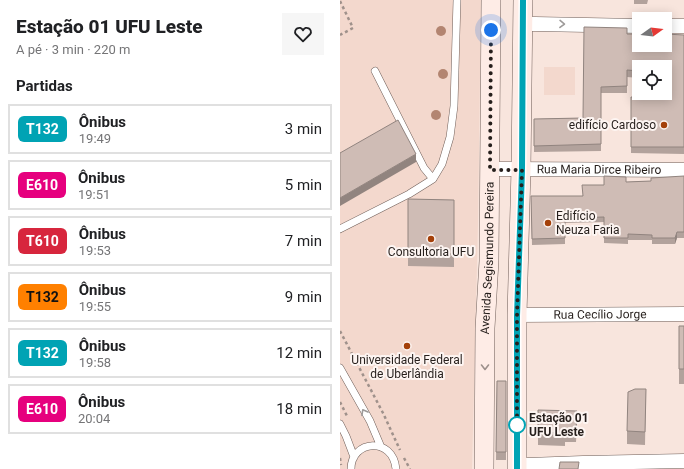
<!DOCTYPE html>
<html lang="pt">
<head>
<meta charset="utf-8">
<style>
  body { margin:0; font-family:Roboto,sans-serif; background:#f6f6f6; color:#202124; height:100vh; display:flex; flex-direction:column; font-size:15px; white-space:nowrap }
  * { box-sizing:border-box; margin:0 }
  p { font-size:13px; color:#757577 }
  .icon { flex:none; width:22px; height:22px; fill:none; stroke:currentColor; stroke-width:2; stroke-linecap:round; stroke-linejoin:round }
  .map { position:relative; flex:1; overflow:hidden }
  .side { display:flex; flex-direction:column; background:#fff; width:340px }
  .side>* { flex:none }
  .badge { padding:0 8px; border-radius:6px; font-size:14px; line-height:26px }
  .needle { width:26px; rotate:75deg }
  .tools { position:absolute; left:292px; top:12px; display:grid; gap:8px }
  .tools a { display:grid; place-items:center; width:40px; height:40px; border-radius:0px; background:#fff; box-shadow:0 2px 10px #0003; font-size:20px }
  .you { position:absolute; width:20px; height:20px; margin:-10px; border:3px solid #fff; border-radius:50%; background:#1a73e8; box-shadow:0 0 0 6px #1a73e833 }
  .map>.badge { position:absolute; translate:-50% -50%; box-shadow:0 0 0 2px #fff }
  h2 { padding:0 16px; font-size:15px; line-height:36px }
  .round { display:grid; place-items:center; flex:none; width:42px; height:42px; border-radius:0px; background:#f6f6f6 }
  .summary { display:flex; align-items:center; justify-content:space-between; height:68px; padding:0 16px }
  h1 { font-size:19px; font-weight:800; line-height:30px }
  ul { padding:0; list-style:none }
  li { display:flex; align-items:center; gap:12px; height:50px; margin:0 8px 6px; padding:0 8px; border:2px solid #e0e0e0; border-radius:0px }
  li div { flex:1 }
  li b { display:block; font-size:15px }
  li em { font-style:normal }
  li .badge { min-width:44px; font-weight:700; text-align:center }
  main { display:flex; flex:1; min-height:0 }
  .map>svg:first-child { display:block }
  .built { fill:#f3d8cd }
  .lines { fill:none; stroke-linecap:round; stroke-linejoin:round }
  .lane-casing { stroke:#6f5e58; stroke-width:8 }
  .street-casing { stroke:#6f5e58; stroke-width:15 }
  .secondary-casing { stroke:#6f5e58; stroke-width:20 }
  .path { stroke:#9f918b; stroke-width:2.5; stroke-dasharray:3 3; stroke-linecap:butt }
  .lane { stroke:#fff; stroke-width:7 }
  .street { stroke:#fff; stroke-width:14 }
  .secondary { stroke:#feece6; stroke-width:19 }
  .tree { fill:#b38571 }
  .wall { fill:#b2a29c }
  .shaded-wall { fill:#91847f }
  .building { fill:#cfbcb5; stroke:#91847f }
  .oneway { stroke:#9d9a99 }
  .oneway2 { stroke:#9d908b }
  .line-casing { stroke:#fff; stroke-width:9 }
  .line { stroke:#00a3b4; stroke-width:6 }
  .walk { stroke:#261f1c; stroke-width:4; stroke-dasharray:0 7.2 }
  .poi-dot { fill:#a44009; stroke:#fdf5f2; stroke-width:1.5 }
  .stop-dot { fill:#fff; stroke:#00a3b4; stroke-width:2 }
  .labels { text-anchor:middle; stroke-width:4; stroke-linejoin:round; paint-order:stroke }
  .poi-label { font-size:12px; fill:#261f1c; stroke:#fdf5f2 }
  .street-label { font-size:12px; fill:#261f1c; stroke:#fdf5f2 }
  .stop-label { font-size:12px; font-weight:bold; fill:#261f1c; stroke:#fdf5f2; text-anchor:start }
</style>
</head>
<body>
<main>
<section class="side">
<div class="summary"><div><h1>Estação 01 UFU Leste</h1><p>A pé · 3 min · 220 m</p></div><a class="round"><svg class="icon" aria-label="heart" viewBox="0 0 24 24"><path d="M12 20l-8-8c-3-5 5-10 8-4 3-6 11-1 8 4z"/></svg></a></div>
<h2>Partidas</h2>
<ul>
<li><span class="badge" style="background:#00a3b4;color:#fff">T132</span><div><b>Ônibus</b><p>19:49</p></div><em>3 min</em></li>
<li><span class="badge" style="background:#e6007e;color:#fff">E610</span><div><b>Ônibus</b><p>19:51</p></div><em>5 min</em></li>
<li><span class="badge" style="background:#d7263d;color:#fff">T610</span><div><b>Ônibus</b><p>19:53</p></div><em>7 min</em></li>
<li><span class="badge" style="background:#ff8000;color:#111">T132</span><div><b>Ônibus</b><p>19:55</p></div><em>9 min</em></li>
<li><span class="badge" style="background:#00a3b4;color:#fff">T132</span><div><b>Ônibus</b><p>19:58</p></div><em>12 min</em></li>
<li><span class="badge" style="background:#e6007e;color:#fff">E610</span><div><b>Ônibus</b><p>20:04</p></div><em>18 min</em></li>
</ul>
</section>
<div class="map">
<svg width="344" height="469" viewBox="0 0 344 469">
  <rect width="100%" height="100%" fill="#f8e5dd"/>
  <path class="built" d="M 0,0 L 141,0 L 138,224 L 132,469 L 0,469 Z
    M 204,67 L 235,67 L 235,95 L 204,95 Z"/>
  <g class="lines">
    <g class="lane-casing">
      <path id="lane" d="M 35,71 L 84,168 L 93,179
        M 0,229 L 69,194 L 93,179 L 102,164 L 110,137 L 114,106 L 117,0
        M 0,368 L 30,421 L 41,447
        M 0,424 L 6,436 L 14,457
        M 11,469 C 11,440 53,436 56,469"/>
    </g>
    <g class="street-casing">
      <g id="street">
        <path d="M 183,24 L 195,24 L 299,26"/>
        <path d="M 325,26 L 344,26"/>
        <path id="s1" d="M 150,169 L 344,170"/>
        <path id="s2" d="M 177,315 L 344,314"/>
        <path d="M 177,465 L 188,465 L 243,463 L 344,461"/>
      </g>
    </g>
    <g class="secondary-casing">
      <g id="secondary">
        <path id="s3" d="M 144,469 L 145,328 L 149,261 L 151,0"/>
        <path d="M 177,469 L 177,315 L 181,169 L 183,0"/>
      </g>
    </g>
    <path class="path" d="M 0,1 L 13,28 L 0,35
      M 0,331 L 43,413 L 60,450
      M 0,402 L 8,418
      M 0,458 L 1,465
      M 64,458 L 70,469"/>
    <use href="#lane" class="lane"/>
    <use href="#street" class="street"/>
    <use href="#secondary" class="secondary"/>
  </g>
  <g class="tree">
    <circle cx="101" cy="31" r="5"/>
    <circle cx="103" cy="74" r="5"/>
    <circle cx="96" cy="115" r="5"/>
  </g>
  <path class="wall" d="M 294,0 L 308,0 L 307,4 L 294,4 Z
    M 287,34 L 299,45 L 344,35 L 344,154 L 291,153 L 291,97 L 313,98 L 325,67 L 299,67 L 299,78 L 287,77 L 287,93 L 261,93 L 261,151 L 194,152 L 194,119 L 243,118 Z
    M 344,176 L 344,238 L 337,238 L 335,244 L 312,244 L 312,240 L 288,240 L 288,244 L 264,243 L 264,222 L 225,223 L 225,244 L 192,245 L 191,196 L 242,196 L 264,185 L 286,182 L 311,181 Z
    M 68,199 L 114,200 L 114,267 L 68,266 Z
    M 339,326 L 344,326 L 344,384 L 339,384 Z
    M 157,381 L 166,381 L 166,460 L 156,460 Z
    M 306,389 L 305,445 L 287,444 L 287,431 Z
    M 237,424 L 236,442 L 225,442 L 225,446 L 198,445 L 198,432 Z"/>
  <path class="shaded-wall" d="M 76,154 L 76,162 L 0,206 L 0,198 Z
    M 337,232 L 337,238 L 335,244 L 335,238 Z"/>
  <path class="building" d="M 244,27 L 287,28 L 287,34 L 299,34 L 299,45 L 325,45 L 325,34 L 344,35 L 344,147 L 291,147 L 291,97 L 313,98 L 313,93 L 325,93 L 325,67 L 299,67 L 299,71 L 287,70 L 287,86 L 261,87 L 261,144 L 194,146 L 194,119 L 243,118 Z
    M 58,120 L 76,154 L 0,198 L 0,153 Z
    M 264,176 L 286,177 L 286,182 L 311,181 L 311,178 L 344,176 L 344,232 L 337,232 L 335,238 L 312,238 L 312,235 L 288,234 L 288,238 L 264,238 L 264,217 L 225,218 L 225,238 L 192,239 L 191,196 L 243,196 L 242,185 L 264,185 Z
    M 68,199 L 114,200 L 114,254 L 68,253 Z
    M 339,326 L 344,326 L 344,369 L 339,369 Z
    M 157,381 L 166,381 L 166,452 L 156,452 Z
    M 295,389 L 306,389 L 305,432 L 287,431 L 288,392 Z
    M 198,410 L 237,411 L 236,429 L 225,429 L 225,433 L 198,432 Z
    M 220,462 L 239,462 L 238,469 L 219,469 Z"/>
  <defs><path id="oneway-chevron" d="M-2-3.5L2.5 0L-2 3.5" fill="none" stroke-width="1.6" stroke-linecap="round" stroke-linejoin="round"/></defs>
  <g class="oneway">
    <use href="#oneway-chevron" transform="translate(222 24) rotate(1)"/>
    <use href="#oneway-chevron" transform="translate(24 412) rotate(-119)"/>
  </g>
  <use class="oneway2" href="#oneway-chevron" transform="translate(145 367) rotate(90)"/>
  <g class="lines">
    <g class="line-casing">
      <path id="line" d="M 177,469 L 177,316 L 182,170 L 183,0"/>
    </g>
    <use href="#line" class="line"/>
    <path class="walk" d="M 151,30 L 150,170 L 182,170 L 177,316 L 177,425"/>
  </g>
  <g class="poi-dot">
    <circle cx="324" cy="125" r="4"/>
    <circle cx="208" cy="223" r="4"/>
    <circle cx="91" cy="239" r="4"/>
    <circle cx="67" cy="346" r="4"/>
  </g>
  <circle class="stop-dot" cx="177" cy="425" r="8"/>
  <g class="labels">
    <g class="poi-label">
      <text x="316" y="129" text-anchor="end">edifício Cardoso</text>
      <text x="216" y="220" text-anchor="start">Edifício<tspan x="216" dy="14">Neuza Faria</tspan></text>
      <text x="91" y="256">Consultoria UFU</text>
      <text x="67" y="364">Universidade Federal<tspan x="67" dy="14">de Uberlândia</tspan></text>
    </g>
    <g class="street-label">
      <text dy="4" stroke="none"><textPath href="#s1" startOffset="109">Rua Maria Dirce Ribeiro</textPath></text>
      <text dy="4" stroke="none"><textPath href="#s3" startOffset="211">Avenida Segismundo Pereira</textPath></text>
      <text dy="4" stroke="none"><textPath href="#s2" startOffset="83">Rua Cecílio Jorge</textPath></text>
    </g>
    <g class="stop-label">
      <text x="189" y="422">Estação 01<tspan x="189" dy="14">UFU Leste</tspan></text>
    </g>
  </g>
</svg>
<div class="tools">
<a><svg class="needle" viewBox="-14 -14 28 28"><path d="M0-13l5 13h-10z" fill="#e53935"/><path d="M0 13l5-13h-10z" fill="#757577"/></svg></a>
<a><svg class="icon" aria-label="locate" viewBox="0 0 24 24"><circle cx="12" cy="12" r="6"/><path d="M12 2v4M12 18v4M2 12h4M18 12h4"/></svg></a>
</div>
<div class="you" style="left:151px;top:30px"></div>
</div>
</main>
</body>
</html>
